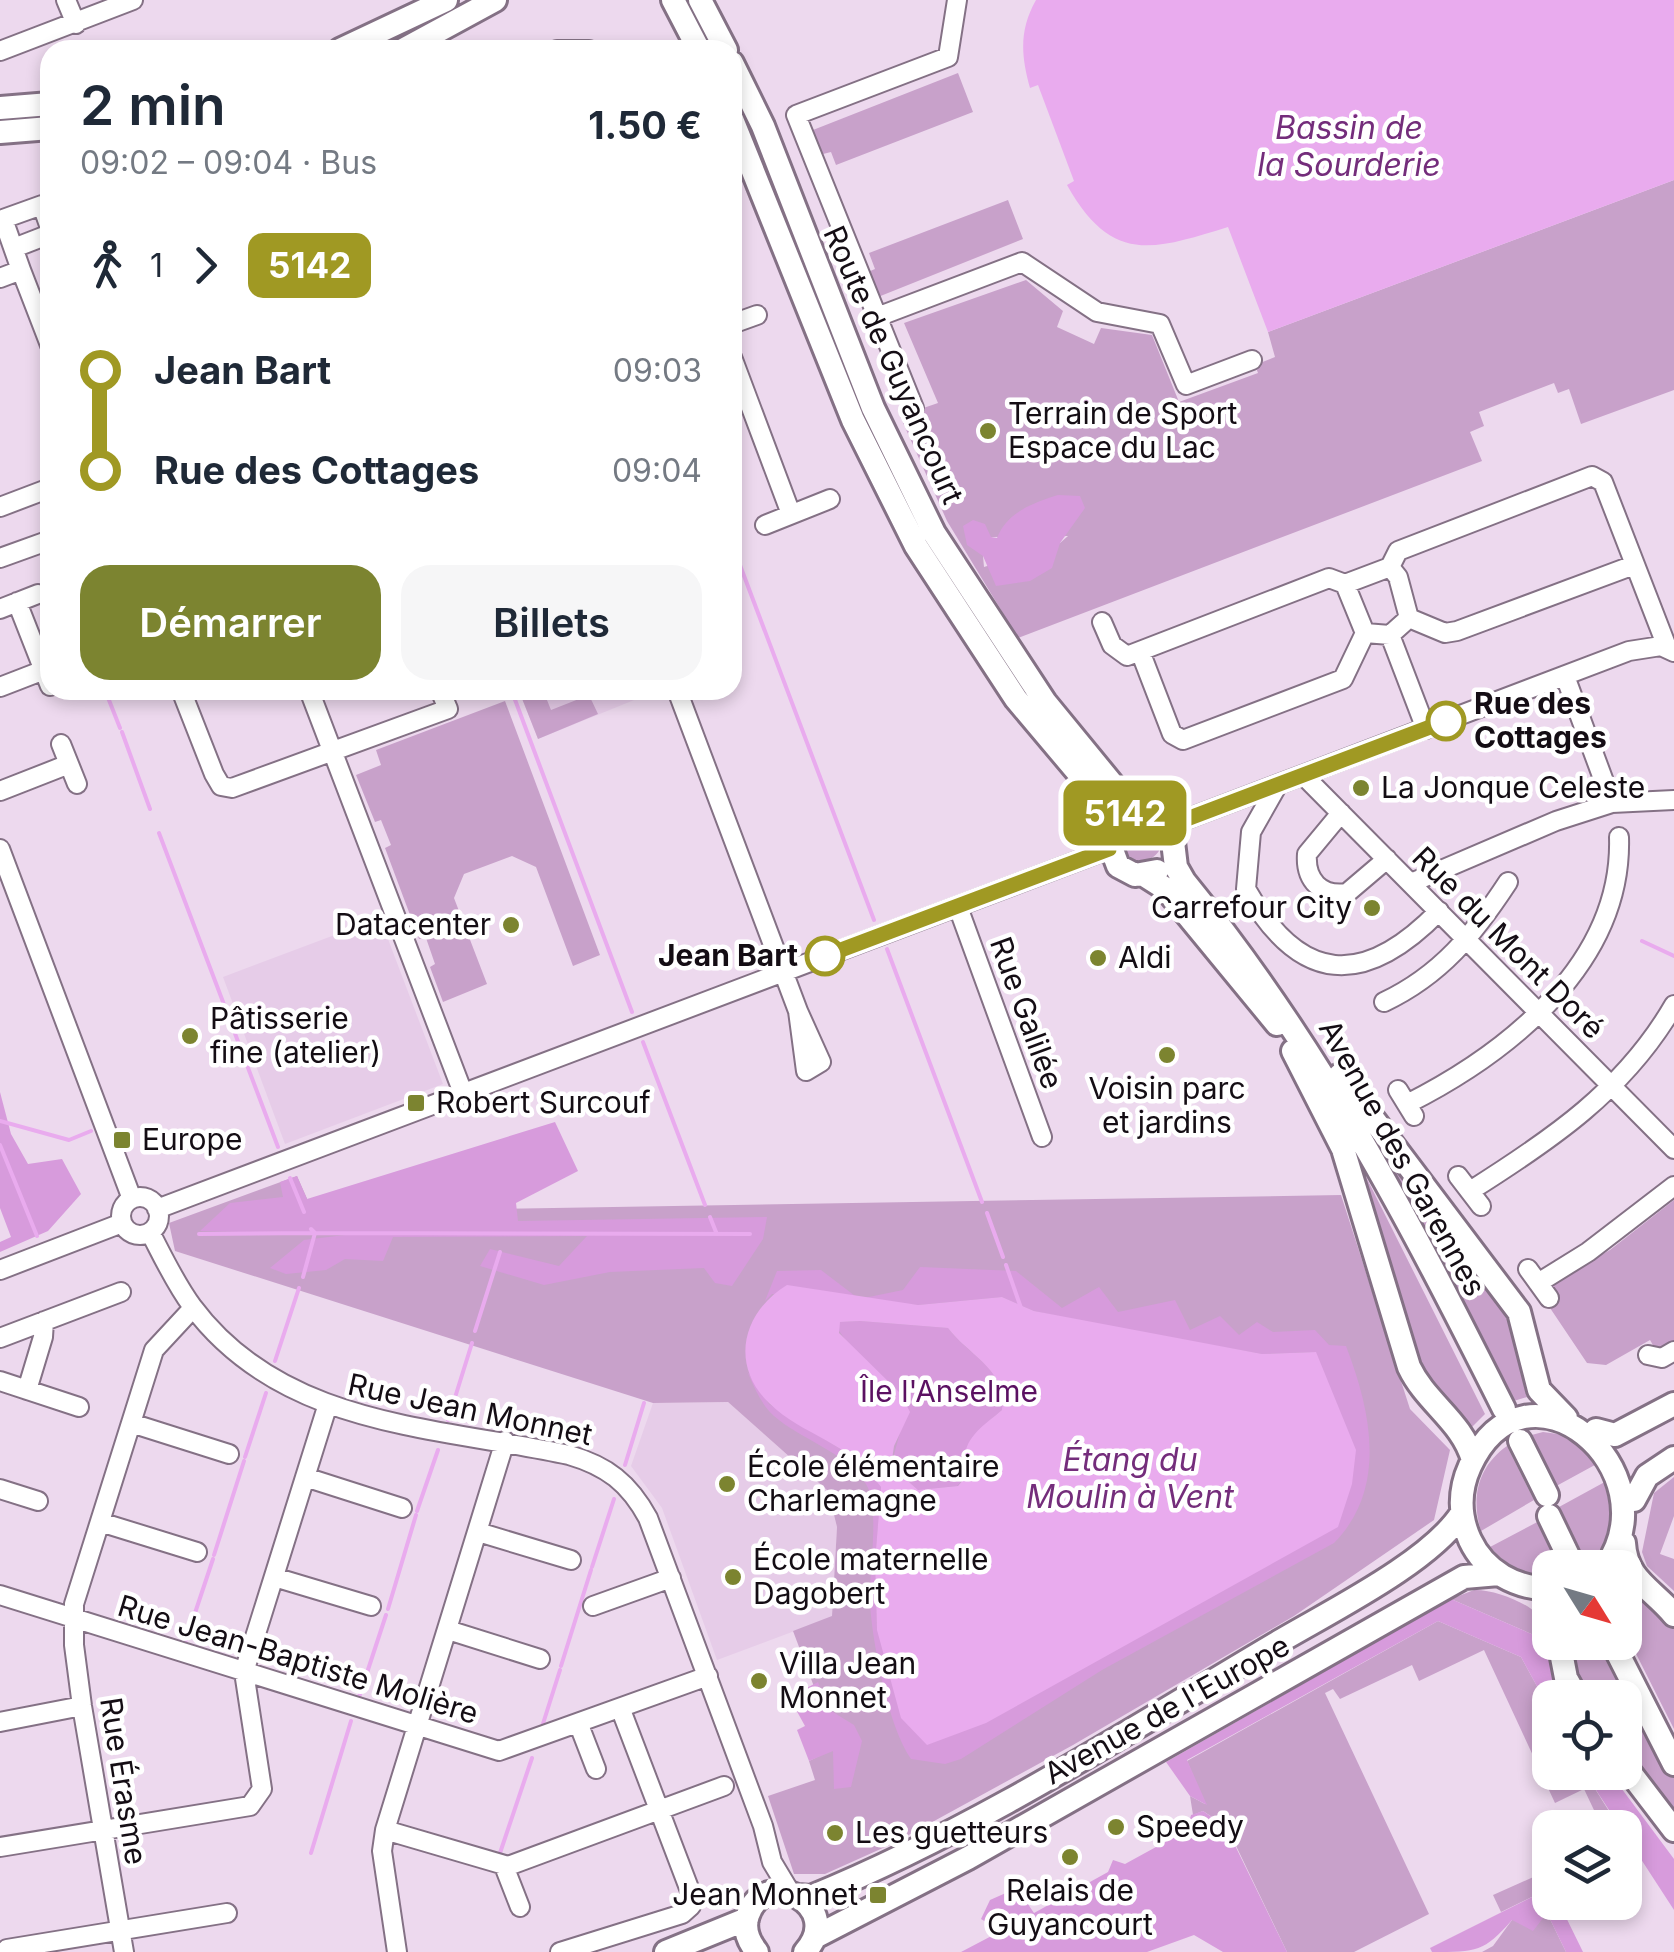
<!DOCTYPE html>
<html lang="fr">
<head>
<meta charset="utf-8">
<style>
  body { margin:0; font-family:Inter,sans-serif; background:#f6f6f7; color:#1f2937; height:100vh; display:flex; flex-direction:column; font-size:38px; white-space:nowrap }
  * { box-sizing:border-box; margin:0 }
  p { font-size:32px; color:#747a83 }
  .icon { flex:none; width:55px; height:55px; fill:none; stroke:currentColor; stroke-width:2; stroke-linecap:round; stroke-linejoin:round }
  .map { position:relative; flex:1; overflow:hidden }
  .sheet { position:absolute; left:40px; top:40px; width:702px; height:660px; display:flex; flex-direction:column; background:#fff; border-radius:30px; box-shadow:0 5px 15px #0003 }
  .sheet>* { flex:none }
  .badge { padding:0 20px; border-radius:15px; font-size:35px; line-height:65px }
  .needle { width:65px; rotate:127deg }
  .controls { position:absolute; left:1532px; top:1550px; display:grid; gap:20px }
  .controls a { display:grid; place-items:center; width:110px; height:110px; border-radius:20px; background:#fff; box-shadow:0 5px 15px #0003; font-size:50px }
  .map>.badge { position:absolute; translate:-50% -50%; box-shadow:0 0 0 5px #fff }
  .legs { display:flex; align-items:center; gap:15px; height:110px; padding:0 40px; font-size:32px }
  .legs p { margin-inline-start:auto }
  .overview { display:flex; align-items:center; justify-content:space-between; height:170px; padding:0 40px }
  h1 { font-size:55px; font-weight:600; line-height:75px }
  .button { display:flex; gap:20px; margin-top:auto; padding:20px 40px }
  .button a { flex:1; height:115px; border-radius:30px; background:#7c8430; color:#fff; font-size:40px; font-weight:600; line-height:115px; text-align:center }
  .button a+a { background:#f6f6f7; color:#1f2937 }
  ul { padding:0 40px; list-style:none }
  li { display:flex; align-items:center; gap:35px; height:100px; font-size:38px }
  li i { display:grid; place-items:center; width:15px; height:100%; margin:0 12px; background:currentColor }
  li i::after { content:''; width:25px; height:25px; margin:-12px; border:8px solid; border-radius:50%; background:#fff }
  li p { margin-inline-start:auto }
  li:first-child i { background:linear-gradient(#0000 50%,currentColor 0) }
  li:last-child i { background:linear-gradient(currentColor 50%,#0000 0) }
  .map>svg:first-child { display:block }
  .built { fill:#e6cce8 }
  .green { fill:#c8a1ca; fill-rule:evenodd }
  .forest { fill:#d79bdc }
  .water { fill:#e9abee; fill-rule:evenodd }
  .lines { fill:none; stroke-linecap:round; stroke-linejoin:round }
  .stream { stroke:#e9abee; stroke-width:4 }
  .minor-casing { stroke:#847185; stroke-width:22 }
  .major-casing { stroke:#847185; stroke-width:28 }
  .minor { stroke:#fff; stroke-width:18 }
  .major { stroke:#fff; stroke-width:22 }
  .line-1-casing { stroke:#fff; stroke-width:22 }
  .line-1 { stroke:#a09923; stroke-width:15 }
  .poi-dot { fill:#7c8430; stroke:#fff; stroke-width:4 }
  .stop-1-dot { fill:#fff; stroke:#a09923; stroke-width:5 }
  .labels { text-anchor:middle; stroke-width:9; stroke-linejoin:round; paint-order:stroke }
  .street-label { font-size:30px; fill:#140d14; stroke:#fff }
  .poi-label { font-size:30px; fill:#140d14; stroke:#fff; text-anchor:start }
  .stop-label { font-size:30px; font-weight:bold; fill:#140d14; stroke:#fff; text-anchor:start }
  .park-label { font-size:30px; fill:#5b1162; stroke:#fff }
  .water-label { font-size:32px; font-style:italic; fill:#742d7b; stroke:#fff }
</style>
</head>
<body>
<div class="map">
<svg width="1674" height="1952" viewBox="0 0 1674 1952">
  <rect width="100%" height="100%" fill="#edd9ee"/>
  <path class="built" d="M 535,690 L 648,690 L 649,694 L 538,739 L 521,696 Z
    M 380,918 L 443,1084 L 285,1144 L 223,977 Z
    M 728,1402 L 828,1491 L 837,1527 L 832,1617 L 717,1660 L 662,1508 L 631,1466 L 653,1403 Z"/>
  <path class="green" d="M 958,73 L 973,112 L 836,165 L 831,152 L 823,154 L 813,130 Z
    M 1674,180 L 1674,390 L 1581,424 L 1569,389 L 1558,393 L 1554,383 L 1479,412 L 1484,426 L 1470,432 L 1482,461 L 1018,638 L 947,521 L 900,416 L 938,403 L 904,323 L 1026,280 L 1063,311 L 1057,327 L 1094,344 L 1101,328 L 1152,335 L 1179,402 L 1258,373 L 1255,365 L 1275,357 L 1268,332 ZM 1068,536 L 1060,543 L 984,567 L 983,556 L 991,537 Z
    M 1008,200 L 1023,239 L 878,297 L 868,272 L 875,269 L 869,253 Z
    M 535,690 L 543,690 L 551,710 L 589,695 L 598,714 L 538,739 L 521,696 Z
    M 505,701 L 600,955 L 573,966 L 536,867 L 512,856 L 464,874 L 454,898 L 487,984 L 443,1002 L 430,967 L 435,964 L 426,938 L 419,939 L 385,848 L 391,845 L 381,820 L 375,822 L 356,775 L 381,765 L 376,750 Z
    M1120 840a21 21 0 1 1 42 0a21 21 0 1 1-42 0Z
    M 1329,1075 L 1509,1310 L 1528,1383 L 1524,1386 L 1527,1397 L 1507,1403 Z
    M 1343,1131 L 1485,1414 L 1469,1430 L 1428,1389 Z
    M 297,1176 L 313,1212 L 1341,1195 L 1410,1409 L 1450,1450 L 1434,1520 L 1294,1616 L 1073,1745 L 894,1843 L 825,1874 L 794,1874 L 768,1796 L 815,1780 L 809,1761 L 823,1754 L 830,1729 L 793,1631 L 832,1616 L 837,1527 L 828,1491 L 728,1402 L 653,1403 L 175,1251 L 169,1223 Z
    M 1674,1200 L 1674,1342 L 1657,1352 L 1650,1340 L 1606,1365 L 1587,1363 L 1546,1302 L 1549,1284 L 1610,1250 Z
    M 1543,1432 L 1565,1435 L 1604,1460 L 1549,1490 L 1524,1437 Z
    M 1507,1446 L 1534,1500 L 1481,1531 C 1471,1499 1477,1467 1507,1446 Z
    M 1674,1477 L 1674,1516 L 1660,1554 L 1674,1559 L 1674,1591 L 1647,1566 L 1642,1552 L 1654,1493 Z
    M 1612,1478 C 1616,1517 1618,1534 1587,1563 L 1559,1507 Z
    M 1543,1519 L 1568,1567 L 1550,1568 L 1550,1576 C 1524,1576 1507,1566 1490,1547 Z
    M 1625,1581 L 1674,1628 L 1674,1729 L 1625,1632 Z
    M 1474,1590 C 1491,1589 1525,1601 1537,1614 C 1542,1621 1541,1631 1543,1639 L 1451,1599 Z
    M 1438,1621 L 1521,1657 L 1550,1710 L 1550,1772 L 1585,1773 L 1619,1827 L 1602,1827 L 1584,1789 L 1555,1803 L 1484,1650 L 1419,1681 L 1412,1665 L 1340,1699 L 1333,1689 L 1325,1693 L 1429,1914 L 1354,1952 L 1287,1952 L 1227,1827 L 1203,1811 L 1193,1815 L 1190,1796 L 1205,1804 L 1187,1761 Z
    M 1564,1643 L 1606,1643 L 1674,1774 L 1674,1825 L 1625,1760 L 1625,1698 L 1583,1697 Z
    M 1540,1874 L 1550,1877 L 1550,1888 L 1501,1912 L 1493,1895 Z
    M 1547,1913 L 1566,1952 L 1482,1952 L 1493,1946 L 1512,1920 Z"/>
  <path class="forest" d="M 1058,495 L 1080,496 L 1085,508 L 1060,543 L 1052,568 L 1030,581 L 996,586 L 983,556 L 967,545 L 963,526 L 973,520 L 985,524 L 991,537 L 997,538 C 1007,512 1033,503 1058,495 Z
    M 0,1092 L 11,1134 L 28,1164 L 62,1159 L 81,1194 L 48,1231 L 0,1252 L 0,1242 L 11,1237 L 0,1208 Z
    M 555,1122 L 578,1171 L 516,1203 L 518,1221 L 767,1217 L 763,1239 L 732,1286 L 715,1283 L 704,1268 L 610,1272 L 544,1285 L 480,1266 L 490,1249 L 559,1266 L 587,1236 L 393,1237 L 383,1261 L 345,1259 L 326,1270 L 286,1274 L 270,1268 L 304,1240 L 345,1235 L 200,1231 L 230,1203 L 283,1197 L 280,1182 L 297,1176 L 307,1199 Z
    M 920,1267 L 1016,1271 L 1062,1308 L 1099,1287 L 1118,1312 L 1175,1300 L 1190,1330 L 1220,1316 L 1239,1335 L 1257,1322 L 1273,1332 L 1315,1330 L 1329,1345 L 1346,1346 C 1371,1411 1388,1488 1334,1543 L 1102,1670 L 961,1759 L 945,1764 L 911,1759 C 888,1726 873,1645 870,1605 C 868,1574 881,1509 866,1484 C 845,1451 801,1440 774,1416 C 761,1405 754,1386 747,1371 L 769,1404 L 864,1464 L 881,1487 L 875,1562 L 877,1630 L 1316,1352 L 1262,1354 L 1109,1327 L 1034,1311 L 1002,1297 L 918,1305 L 772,1294 L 765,1301 L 777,1271 L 821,1270 L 859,1299 L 903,1290 Z
    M 860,1321 L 948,1328 C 968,1356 1007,1368 1002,1410 C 980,1428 976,1434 963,1461 L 969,1473 L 957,1486 L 918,1490 L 891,1466 L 903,1421 L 837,1328 L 840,1322 Z
    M 1451,1599 L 1543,1639 L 1562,1697 L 1550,1698 L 1550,1710 L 1521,1657 L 1438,1621 L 1187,1760 L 1207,1805 L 1190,1796 L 1166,1762 Z
    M 818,1682 L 828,1709 L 854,1725 L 862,1741 L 851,1787 L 834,1789 L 833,1751 L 809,1761 L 797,1730 L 805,1726 L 789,1697 Z
    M 1585,1773 L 1610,1773 L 1674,1859 L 1674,1910 Z
    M 1203,1811 L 1226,1827 L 1287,1952 L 1223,1952 L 1194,1935 L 1147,1952 L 961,1952 L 1001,1931 L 981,1919 L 990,1900 L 1017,1888 L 1034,1913 L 1108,1872 L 1113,1860 L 1125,1864 L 1187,1830 L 1191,1815 Z
    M 1550,1888 L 1550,1902 L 1559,1903 L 1583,1952 L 1566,1952 L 1547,1913 L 1533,1931 L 1512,1920 C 1484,1952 1477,1952 1432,1952 L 1430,1948 Z"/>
  <path class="water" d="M 1036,0 L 1674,0 L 1674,180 L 1268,332 L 1228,227 C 1153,250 1112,265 1067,185 L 1074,181 L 1038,85 L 1030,88 C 1021,56 1019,30 1036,0 Z
    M 787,1285 L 918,1305 L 1002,1297 L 1034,1311 L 1262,1354 L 1316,1352 L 1356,1450 L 1352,1484 L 1338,1527 L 986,1723 L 927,1745 L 901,1718 L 877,1630 L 875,1562 L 881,1487 C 846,1439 804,1437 769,1403 C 729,1364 743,1312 787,1285 ZM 860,1321 L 948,1328 C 969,1356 1007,1369 1002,1410 C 982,1427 955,1443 969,1473 L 958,1486 L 918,1490 L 891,1466 L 894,1446 L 910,1412 L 900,1393 L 839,1333 L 840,1322 Z"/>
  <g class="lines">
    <path class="stream" d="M 732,544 L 874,920
      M 105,690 L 120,728
      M 514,697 L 632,1012
      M 122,732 L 150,809
      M 159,833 L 278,1147
      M 1642,941 L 1674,956
      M 887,949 L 982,1202
      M 643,1042 L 705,1205
      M 0,1121 L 69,1140 L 91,1131
      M 0,1145 L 37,1236
      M 290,1178 L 304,1212
      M 987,1213 L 1003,1257
      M 710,1217 L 716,1232
      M 311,1229 L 315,1233 L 750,1234
      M 199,1234 L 313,1233
      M 1006,1265 L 1021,1308
      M 303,1277 L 315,1233
      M 475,1331 L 500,1252
      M 275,1361 L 299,1288
      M 448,1420 L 472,1343
      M 245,1457 L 266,1393
      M 625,1465 L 644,1403
      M 417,1511 L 438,1450
      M 214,1555 L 244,1461
      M 592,1567 L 614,1499
      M 388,1609 L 416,1515
      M 186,1640 L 213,1559
      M 561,1666 L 591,1570
      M 359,1697 L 386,1615
      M 541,1730 L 560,1670
      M 311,1853 L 351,1721
      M 499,1856 L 532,1758"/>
    <g class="minor-casing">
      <path id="minor" d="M 66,0 L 76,24
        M 557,50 L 589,50
        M 0,51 L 133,0
        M 14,248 L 50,234
        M 21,270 L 3,219 L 42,205 L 50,228
        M 0,278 L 21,270 L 50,345
        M 877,317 L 1022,262 L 1097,312 L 1160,324 L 1186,385 L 1252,360
        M 732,324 L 757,315
        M 732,357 L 791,514
        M 914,408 L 796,115 L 948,57 L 957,0
        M 0,507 L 50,488
        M 765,525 L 830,499
        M 0,558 L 50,540
        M 1390,567 L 1398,551 L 1592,476 L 1603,482 L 1667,647
        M 1390,567 L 1398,577 L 1409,618 L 1390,635 L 1365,633 L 1345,584 Z
        M 17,602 L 50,686
        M 0,609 L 38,594
        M 1409,618 L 1445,633 L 1457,631 L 1634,565
        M 1102,622 L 1112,645 L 1127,656 L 1329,578 L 1345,584
        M 1390,635 L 1426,729
        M 1140,651 L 1172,734 L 1183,740 L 1343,679 L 1365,633
        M 1565,676 L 1612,803
        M 0,687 L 44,670
        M 181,690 L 214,774 L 221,786 L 232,788 L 448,709 L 440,690
        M 309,690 L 463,1093
        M 677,690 L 798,1011 L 806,1071 L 821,1062 L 798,1011
        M 61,744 L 77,784
        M 1303,775 L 1674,1149
        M 1277,786 L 1251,832 L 1246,889 C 1300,985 1364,988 1439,911
        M 0,791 L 69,764
        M 1341,813 L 1307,854 C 1305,880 1321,897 1347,893 L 1387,859
        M 1171,825 L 1629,651 L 1661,646 L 1674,652
        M 0,849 L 132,1199
        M 1411,883 L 1556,821 L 1612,803 L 1674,800
        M 958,907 L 1042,1137
        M 1384,1002 C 1441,975 1474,934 1508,882
        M 1398,1090 L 1414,1116
        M 1407,1104 C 1508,1053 1623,963 1619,837
        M 1458,1176 L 1481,1206
        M 1470,1191 C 1551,1140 1625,1090 1674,1005
        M121 1216a19 19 0 1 1 38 0a19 19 0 1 1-38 0Z
        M 157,1209 L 1109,849
        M 150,1232 C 163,1257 175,1283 192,1306 C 282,1427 434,1426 569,1455 C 607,1466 629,1483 648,1518 L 763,1826 L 772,1862 L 790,1892
        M 1528,1269 L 1549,1298
        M 0,1270 L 122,1223
        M 1538,1283 L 1588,1252 L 1674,1186
        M 0,1338 L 121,1292
        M 1648,1355 L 1662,1358 L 1674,1351
        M 0,1381 L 79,1407
        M 27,1390 L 43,1337 L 44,1321
        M 131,1423 L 229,1454
        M 305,1477 L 402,1508
        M 0,1489 L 38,1501
        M 100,1522 L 197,1552
        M 478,1532 L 571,1560
        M 274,1577 L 371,1606
        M 0,1595 L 499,1751 L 708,1676
        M 593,1606 L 671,1578
        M 448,1630 L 540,1659
        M 0,1722 L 82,1706
        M 579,1725 L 596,1769
        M 385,1830 L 508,1866 L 724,1786
        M 0,1847 L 250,1806 L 262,1789 L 244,1672 L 327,1407
        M 504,1866 L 520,1907
        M 7,1949 L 227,1913
        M 124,1952 L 82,1706 L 74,1645 L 74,1604 L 154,1350 L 193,1308
        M 397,1952 L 382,1851 L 385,1830 L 505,1441
        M 560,1952 L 682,1914 L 691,1906 L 692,1896 L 621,1710"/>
    </g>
    <g class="major-casing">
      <path id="major" d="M 673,0 L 699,50
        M 700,0 L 726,50
        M 340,50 L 446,0
        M 403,50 L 495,0
        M 732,63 L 763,126 L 873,408 L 934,533 L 1045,702 L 1122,796 L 1157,812 L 1171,825 L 1176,867 L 1184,881 C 1319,1046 1409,1220 1504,1409
        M 0,108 L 50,104
        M 732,119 L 853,420 L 916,546 L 1016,699 L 1107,807 L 1111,829
        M 0,132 L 50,128
        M 1117,819 L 1108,839 L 1118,866 L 1135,875 L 1157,871
        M 1144,875 L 1166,889 L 1277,1024
        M 1293,1051 L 1343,1149 L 1409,1367 C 1426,1403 1462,1421 1473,1460
        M 1340,1075 L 1519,1312 L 1539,1390 L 1566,1418
        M 1596,1430 L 1615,1435 L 1674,1404
        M 1520,1441 L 1547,1495
        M 1634,1500 L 1647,1476 L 1674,1458
        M 1549,1516 L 1574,1568
        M 1624,1543 C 1626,1580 1653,1589 1674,1615
        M 1550,1589 C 1516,1588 1485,1572 1470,1540 C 1459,1516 1459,1490 1470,1466 C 1526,1345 1674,1469 1605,1568
        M 1559,1642 L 1566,1678 L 1577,1698
        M 1612,1642 L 1674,1764
        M 1625,1766 L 1674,1830
        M 798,1896 L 811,1897 C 975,1830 1125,1733 1277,1643 C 1329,1612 1431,1562 1462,1513
        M 815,1937 L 968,1858 L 1464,1577 L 1499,1574
        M 666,1952 L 747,1919
        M 757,1952 C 748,1941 743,1929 748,1915 C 765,1864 846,1906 805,1952"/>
    </g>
    <use href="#minor" class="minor"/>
    <use href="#major" class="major"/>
  </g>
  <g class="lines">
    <g class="line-1-casing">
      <path id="line-1" d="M 825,956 L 1109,849 C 1107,823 1123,808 1148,809 L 1171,825 L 1446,721"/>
    </g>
    <use href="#line-1" class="line-1"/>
  </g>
  <g class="poi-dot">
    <circle cx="988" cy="431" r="10"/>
    <circle cx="1361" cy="788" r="10"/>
    <circle cx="1372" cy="908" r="10"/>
    <circle cx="511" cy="925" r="10"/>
    <circle cx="1098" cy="958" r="10"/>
    <circle cx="190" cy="1036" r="10"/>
    <circle cx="1167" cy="1055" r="10"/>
    <rect x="406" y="1093" width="20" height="20" rx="5"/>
    <rect x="112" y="1130" width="20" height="20" rx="5"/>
    <circle cx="727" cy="1484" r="10"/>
    <circle cx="733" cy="1577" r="10"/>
    <circle cx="759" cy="1681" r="10"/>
    <circle cx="1116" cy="1827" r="10"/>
    <circle cx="835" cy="1833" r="10"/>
    <circle cx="1070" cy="1857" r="10"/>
    <rect x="868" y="1885" width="20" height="20" rx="5"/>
  </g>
  <g class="stop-1-dot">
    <circle cx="1446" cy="721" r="18"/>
    <circle cx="825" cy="956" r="18"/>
  </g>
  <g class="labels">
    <g class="street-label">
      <text transform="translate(893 365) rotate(66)" y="10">Route de Guyancourt</text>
      <text transform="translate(1508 943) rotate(45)" y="10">Rue du Mont Doré</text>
      <text transform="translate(1026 1013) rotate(70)" y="10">Rue Galilée</text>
      <text transform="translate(1402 1158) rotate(61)" y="10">Avenue des Garennes</text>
      <text transform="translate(470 1410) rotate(12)" y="10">Rue Jean Monnet</text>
      <text transform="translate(298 1660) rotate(17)" y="10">Rue Jean-Baptiste Molière</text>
      <text transform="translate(1167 1710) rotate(-29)" y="10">Avenue de l'Europe</text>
      <text transform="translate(123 1781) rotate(81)" y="10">Rue Érasme</text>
    </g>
    <g class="poi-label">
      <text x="1008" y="424">Terrain de Sport<tspan x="1008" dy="34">Espace du Lac</tspan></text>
      <text x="1381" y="798">La Jonque Celeste</text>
      <text x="1352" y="918" text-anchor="end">Carrefour City</text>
      <text x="491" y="935" text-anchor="end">Datacenter</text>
      <text x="1118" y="968">Aldi</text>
      <text x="210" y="1029">Pâtisserie<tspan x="210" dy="34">fine (atelier)</tspan></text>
      <text x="1167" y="1099" text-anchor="middle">Voisin parc<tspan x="1167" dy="34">et jardins</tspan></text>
      <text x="436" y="1113">Robert Surcouf</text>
      <text x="142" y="1150">Europe</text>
      <text x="747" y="1477">École élémentaire<tspan x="747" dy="34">Charlemagne</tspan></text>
      <text x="753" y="1570">École maternelle<tspan x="753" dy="34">Dagobert</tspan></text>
      <text x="779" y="1674">Villa Jean<tspan x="779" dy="34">Monnet</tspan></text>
      <text x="1136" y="1837">Speedy</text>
      <text x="855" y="1843">Les guetteurs</text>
      <text x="1070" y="1901" text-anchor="middle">Relais de<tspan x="1070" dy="34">Guyancourt</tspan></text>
      <text x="858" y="1905" text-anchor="end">Jean Monnet</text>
    </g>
    <g class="stop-label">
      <text x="1474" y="714">Rue des<tspan x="1474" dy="34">Cottages</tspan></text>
      <text x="798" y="966" text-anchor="end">Jean Bart</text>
    </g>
    <g class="park-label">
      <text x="949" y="1402">Île l'Anselme</text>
    </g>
    <g class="water-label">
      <text x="1349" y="139">Bassin de<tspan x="1349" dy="37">la Sourderie</tspan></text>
      <text x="1130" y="1471">Étang du<tspan x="1130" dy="37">Moulin à Vent</tspan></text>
    </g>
  </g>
</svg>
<div class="controls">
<a><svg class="needle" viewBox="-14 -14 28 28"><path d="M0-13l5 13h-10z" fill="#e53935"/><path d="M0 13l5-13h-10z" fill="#747a83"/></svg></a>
<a><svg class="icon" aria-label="locate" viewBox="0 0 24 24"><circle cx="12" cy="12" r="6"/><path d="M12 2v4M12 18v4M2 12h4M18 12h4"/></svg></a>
<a><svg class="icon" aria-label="layers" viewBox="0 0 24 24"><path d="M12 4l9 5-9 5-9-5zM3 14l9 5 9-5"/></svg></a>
</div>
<b class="badge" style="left:1125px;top:813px;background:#a09923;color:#fff">5142</b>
<section class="sheet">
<div class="overview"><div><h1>2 min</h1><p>09:02 – 09:04 · Bus</p></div><b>1.50 €</b></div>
<div class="legs"><svg class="icon" aria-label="walk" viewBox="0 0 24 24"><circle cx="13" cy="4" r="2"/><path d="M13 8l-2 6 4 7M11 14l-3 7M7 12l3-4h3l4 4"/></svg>1<svg class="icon" aria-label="forward" viewBox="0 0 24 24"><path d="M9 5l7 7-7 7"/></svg><b class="badge" style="background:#a09923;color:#fff">5142</b></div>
<ul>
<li><i style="color:#a09923"></i><b>Jean Bart</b><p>09:03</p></li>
<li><i style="color:#a09923"></i><b>Rue des Cottages</b><p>09:04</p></li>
</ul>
<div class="button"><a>Démarrer</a><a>Billets</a></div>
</section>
</div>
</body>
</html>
